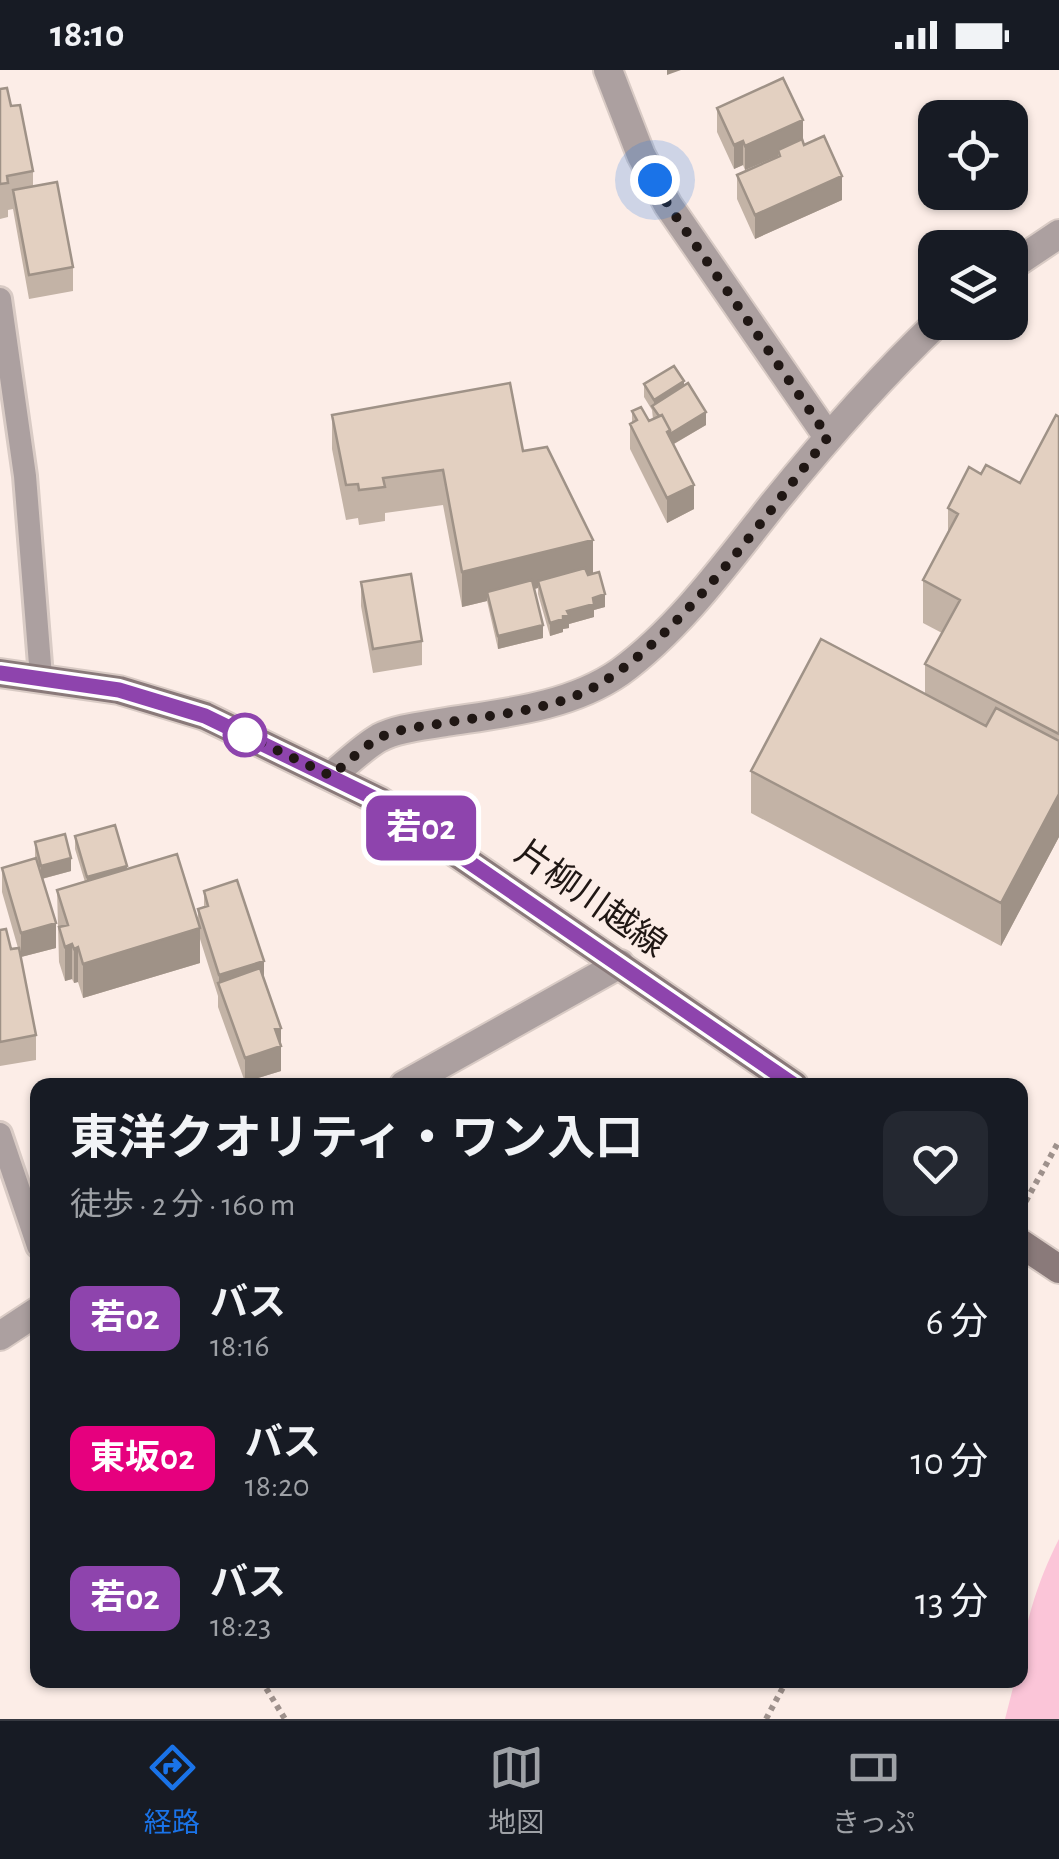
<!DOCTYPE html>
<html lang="ja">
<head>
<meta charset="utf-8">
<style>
  body { margin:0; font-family:"Alegreya Sans","Noto Sans JP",sans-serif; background:#242831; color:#f1f3f6; height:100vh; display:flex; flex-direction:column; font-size:38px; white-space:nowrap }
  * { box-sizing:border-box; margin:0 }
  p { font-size:32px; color:#9ea1a6 }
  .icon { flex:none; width:55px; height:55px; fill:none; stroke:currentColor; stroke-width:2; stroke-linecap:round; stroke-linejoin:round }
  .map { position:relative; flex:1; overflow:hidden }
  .panel { position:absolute; left:30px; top:1008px; width:998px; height:610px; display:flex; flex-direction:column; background:#171b24; border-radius:20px; box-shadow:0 2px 8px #0004 }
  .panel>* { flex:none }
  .badge { padding:0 20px; border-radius:15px; font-size:35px; line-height:65px }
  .controls { position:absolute; left:918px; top:30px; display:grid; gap:20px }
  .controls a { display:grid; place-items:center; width:110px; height:110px; border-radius:20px; background:#171b24; box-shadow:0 2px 8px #0004; font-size:50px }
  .you { position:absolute; width:50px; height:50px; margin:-25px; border:8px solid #fff; border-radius:50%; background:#1a73e8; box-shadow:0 0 0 15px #1a73e833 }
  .map>.badge { position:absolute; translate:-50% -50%; box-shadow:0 0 0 5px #fff }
  .round { display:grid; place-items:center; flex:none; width:105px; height:105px; border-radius:20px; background:#242831 }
  .headline { display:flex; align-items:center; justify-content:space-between; height:170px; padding:0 40px }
  h1 { font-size:48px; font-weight:700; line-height:75px }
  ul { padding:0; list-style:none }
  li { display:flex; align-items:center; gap:30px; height:140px; padding:0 40px }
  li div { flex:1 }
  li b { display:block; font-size:38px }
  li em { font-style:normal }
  li .badge { min-width:110px; font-weight:700; text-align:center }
  .status { display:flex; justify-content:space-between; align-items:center; height:70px; padding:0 50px; background:#171b24; direction:ltr }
  .status svg { height:28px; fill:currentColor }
  .tabs { display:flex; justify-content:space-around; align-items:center; height:140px; border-top:2px solid #363941; background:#171b24; font-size:28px; color:#9ea1a6 }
  .tabs a { display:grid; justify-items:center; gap:5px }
  .tabs .current { color:#1a73e8 }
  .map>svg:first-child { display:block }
  .water { fill:#fbc5d8 }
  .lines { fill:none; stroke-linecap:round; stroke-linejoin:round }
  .service-casing { stroke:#d9cbc5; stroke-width:28 }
  .minor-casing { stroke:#d9cbc5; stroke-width:32 }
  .tertiary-casing { stroke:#d9cbc5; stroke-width:32 }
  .secondary-casing { stroke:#d9cbc5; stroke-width:32 }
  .path { stroke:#9e918c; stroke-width:6; stroke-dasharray:5 5; stroke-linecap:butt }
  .service { stroke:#aca0a0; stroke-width:22 }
  .minor { stroke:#aca0a0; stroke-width:28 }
  .tertiary { stroke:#aca0a0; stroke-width:28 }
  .secondary { stroke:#8a7a7a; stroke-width:28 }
  .wall { fill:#c3b3a6 }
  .shaded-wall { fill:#9f9287 }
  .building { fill:#e3d0c1; stroke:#9f9287; stroke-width:2.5 }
  .line-casing { stroke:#fff; stroke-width:22 }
  .line { stroke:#8e44ad; stroke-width:15 }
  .walk { stroke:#201714; stroke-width:10; stroke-dasharray:0 18 }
  .stop-dot { fill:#fff; stroke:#8e44ad; stroke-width:5 }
  .labels { text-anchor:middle; stroke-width:9; stroke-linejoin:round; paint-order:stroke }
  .street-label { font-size:35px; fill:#201714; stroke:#fcede7 }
</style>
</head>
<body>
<div class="status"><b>18:10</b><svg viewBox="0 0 49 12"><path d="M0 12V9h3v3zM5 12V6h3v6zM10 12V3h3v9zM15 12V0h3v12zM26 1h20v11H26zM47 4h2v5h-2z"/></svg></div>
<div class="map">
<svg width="1059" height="1649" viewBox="0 0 1059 1649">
  <rect width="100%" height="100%" fill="#fcede7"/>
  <path class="water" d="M 1059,1469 L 1059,1649 L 1005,1649 L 1015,1610 L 1020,1610 C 1020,1564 1038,1510 1059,1469 Z"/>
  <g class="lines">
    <g class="service-casing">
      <path id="service" d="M 0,229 L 25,406 L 41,607
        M 0,1064 L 38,1176"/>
    </g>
    <g class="minor-casing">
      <path id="minor" d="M 608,0 L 641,85 L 668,135 L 828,367
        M 404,1015 L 620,894
        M 0,1266 L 38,1241"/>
    </g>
    <g class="tertiary-casing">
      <path id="tertiary" d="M 1010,197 L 1059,164
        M 331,706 C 346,694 362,678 379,668 C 398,658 424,656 446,652 C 504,643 570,637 620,602 C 680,558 728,491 774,433 C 826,369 878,309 938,252"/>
    </g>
    <g class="secondary-casing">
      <path id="secondary" d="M 0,603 L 119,620 L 205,646 L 380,731 L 794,1015
        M 1020,1173 L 1059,1199"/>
    </g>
    <path class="path" d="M 1021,1140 L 1059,1071
      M 261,1610 L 285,1649
      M 766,1649 L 787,1610"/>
    <use href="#service" class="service"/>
    <use href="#minor" class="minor"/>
    <use href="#tertiary" class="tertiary"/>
    <use href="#secondary" class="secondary"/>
  </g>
  <path class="wall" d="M 0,19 L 11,36 L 33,101 L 33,117 L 73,197 L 73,221 L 29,229 L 13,139 L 8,140 L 8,147 L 0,149 Z
    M 717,38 L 803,71 L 842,130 L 755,169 L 737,129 L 737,105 L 778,86 L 745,100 L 743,95 L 734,99 L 717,62 Z
    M 644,314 L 684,316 L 706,355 L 674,374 L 694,439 L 667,453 L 630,379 L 630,354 L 632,353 L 632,341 L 649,351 L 653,349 L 652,340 L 644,327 Z
    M 332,345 L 523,381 L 593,504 L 605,537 L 594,540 L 594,547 L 569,554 L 569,558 L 563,559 L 563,562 L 550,566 L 538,524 L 538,518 L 534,519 L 543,568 L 498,579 L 487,531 L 462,537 L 443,435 L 385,443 L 385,451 L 359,455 L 358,448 L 346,450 L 332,379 Z
    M 1059,347 L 1059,767 L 1001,876 L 751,743 L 751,701 L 925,624 L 925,594 L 942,563 L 923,553 L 923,510 L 948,463 L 948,438 L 981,404 L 1020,413 Z
    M 361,512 L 422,571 L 422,595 L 373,603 L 361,536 Z
    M 75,766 L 127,799 L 198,852 L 198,839 L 204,838 L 204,821 L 264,909 L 281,1001 L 245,1012 L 218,937 L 218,926 L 200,869 L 200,893 L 83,928 L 78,912 L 74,913 L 72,909 L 65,911 L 59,892 L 57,820 L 85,812 L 75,779 Z
    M 35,772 L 71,801 L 42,809 L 56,878 L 21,887 L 36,965 L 36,990 L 0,996 L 0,860 L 11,879 L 18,878 L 2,822 L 2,798 L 35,788 Z"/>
  <path class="shaded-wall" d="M 667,0 L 681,0 L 667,5 Z
    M 803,50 L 803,75 L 778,80 L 778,86 L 745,100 L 745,76 Z
    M 743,71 L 743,95 L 734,99 L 734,75 Z
    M 842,106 L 842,130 L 755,169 L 755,145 Z
    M 684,311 L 684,324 L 654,338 L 654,330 Z
    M 706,342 L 706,355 L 670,376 L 667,362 Z
    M 694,415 L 694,439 L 667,453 L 667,428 Z
    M 593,470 L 593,504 L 538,511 L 538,518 L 489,530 L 487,522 L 487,531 L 462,537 L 462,502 Z
    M 605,524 L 605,537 L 594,540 L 594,547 L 569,554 L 569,558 L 563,559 L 563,562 L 550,566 L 550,553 L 563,546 L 567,541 L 593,528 Z
    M 543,555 L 543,568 L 498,579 L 498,566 Z
    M 1059,724 L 1059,767 L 1001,876 L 1001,833 Z
    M 71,788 L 71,801 L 41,809 L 41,796 Z
    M 127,796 L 127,809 L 87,820 L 87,807 Z
    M 56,853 L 56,878 L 21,887 L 21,863 Z
    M 200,858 L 200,893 L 83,928 L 83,894 Z
    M 72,874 L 72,909 L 65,911 L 65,877 Z
    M 78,877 L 78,912 L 74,913 L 74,879 Z
    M 264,891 L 264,916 L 219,916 L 219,905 Z
    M 281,958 L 281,1001 L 245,1012 L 245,988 L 275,959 Z"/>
  <path class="building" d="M 783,8 L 803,50 L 745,76 L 743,71 L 734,75 L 717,38 Z
    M 7,18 L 11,36 L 20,35 L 33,101 L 7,106 L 8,113 L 0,114 L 0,19 Z
    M 824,66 L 842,106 L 755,145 L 737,105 L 780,86 L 778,80 L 802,69 L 804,75 Z
    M 57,112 L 73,197 L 29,205 L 13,120 Z
    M 674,296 L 684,311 L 654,330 L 644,314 Z
    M 510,313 L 523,381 L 547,377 L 593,470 L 462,502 L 443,400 L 383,408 L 385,417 L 359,420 L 358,414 L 346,415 L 332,345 Z
    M 688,313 L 706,342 L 670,364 L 670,360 L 662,345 L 659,346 L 652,336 Z
    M 641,337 L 649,351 L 662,345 L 670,360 L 667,362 L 694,415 L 667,428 L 630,354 L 637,350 L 632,341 Z
    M 1056,345 L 1059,347 L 1059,664 L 925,594 L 960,530 L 923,510 L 958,444 L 948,438 L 969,397 L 981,404 L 986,395 L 1020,413 Z
    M 585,498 L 588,505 L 599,502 L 605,524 L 593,528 L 594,534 L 567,541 L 569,545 L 563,546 L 563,549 L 550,553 L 538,511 Z
    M 411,504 L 422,571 L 373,579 L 361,512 Z
    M 532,510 L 543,555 L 498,566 L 487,522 Z
    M 821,569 L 986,656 L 996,638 L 1059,671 L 1059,724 L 1001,833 L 751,701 Z
    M 115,755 L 127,796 L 87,807 L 75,766 Z
    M 65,764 L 71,788 L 41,796 L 35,772 Z
    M 177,784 L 200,858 L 83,894 L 78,877 L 74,879 L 72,874 L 65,877 L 59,857 L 68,855 L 57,820 Z
    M 36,788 L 56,853 L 21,863 L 2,798 Z
    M 237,810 L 264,891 L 219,905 L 198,839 L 208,836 L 204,821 Z
    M 6,859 L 11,879 L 19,878 L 36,965 L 0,972 L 0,860 Z
    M 260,898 L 281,958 L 275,959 L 281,976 L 245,988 L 218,913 Z"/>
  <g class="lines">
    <g class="line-casing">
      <path id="line" d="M 0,603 L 119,620 L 205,646 L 380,731 L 794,1015"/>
    </g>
    <use href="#line" class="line"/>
    <path class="walk" d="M 245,665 L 237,661 L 331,706 C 346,694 362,678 379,668 C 396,659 419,657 438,654 C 483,646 539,642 580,624 C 668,586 767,443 828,367 L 668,135 L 655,110"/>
  </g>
  <circle class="stop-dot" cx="245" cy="665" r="20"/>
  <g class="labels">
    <g class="street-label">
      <text transform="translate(591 828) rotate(35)" y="12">片柳川越線</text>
    </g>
  </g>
</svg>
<div class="controls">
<a><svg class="icon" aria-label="locate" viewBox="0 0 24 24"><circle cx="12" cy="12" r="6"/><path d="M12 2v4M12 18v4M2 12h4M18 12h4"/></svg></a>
<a><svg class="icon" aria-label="layers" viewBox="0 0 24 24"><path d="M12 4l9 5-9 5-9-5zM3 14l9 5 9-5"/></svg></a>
</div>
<div class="you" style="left:655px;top:110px"></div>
<b class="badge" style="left:421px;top:758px;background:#8e44ad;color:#fff">若02</b>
<section class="panel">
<div class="headline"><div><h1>東洋クオリティ・ワン入口</h1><p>徒歩 · 2 分 · 160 m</p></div><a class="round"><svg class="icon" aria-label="heart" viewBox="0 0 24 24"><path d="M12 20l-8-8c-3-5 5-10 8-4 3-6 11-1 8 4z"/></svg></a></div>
<ul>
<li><span class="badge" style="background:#8e44ad;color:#fff">若02</span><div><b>バス</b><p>18:16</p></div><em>6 分</em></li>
<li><span class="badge" style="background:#e6007e;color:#fff">東坂02</span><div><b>バス</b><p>18:20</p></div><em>10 分</em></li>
<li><span class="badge" style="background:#8e44ad;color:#fff">若02</span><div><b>バス</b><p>18:23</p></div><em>13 分</em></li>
</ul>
</section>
</div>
<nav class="tabs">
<a class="current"><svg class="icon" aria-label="directions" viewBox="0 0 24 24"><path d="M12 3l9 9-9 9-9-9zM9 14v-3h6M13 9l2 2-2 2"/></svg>経路</a>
<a><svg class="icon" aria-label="map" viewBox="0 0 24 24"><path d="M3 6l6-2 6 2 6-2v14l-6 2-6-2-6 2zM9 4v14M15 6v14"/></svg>地図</a>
<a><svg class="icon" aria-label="tickets" viewBox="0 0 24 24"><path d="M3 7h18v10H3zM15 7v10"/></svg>きっぷ</a>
</nav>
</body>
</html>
